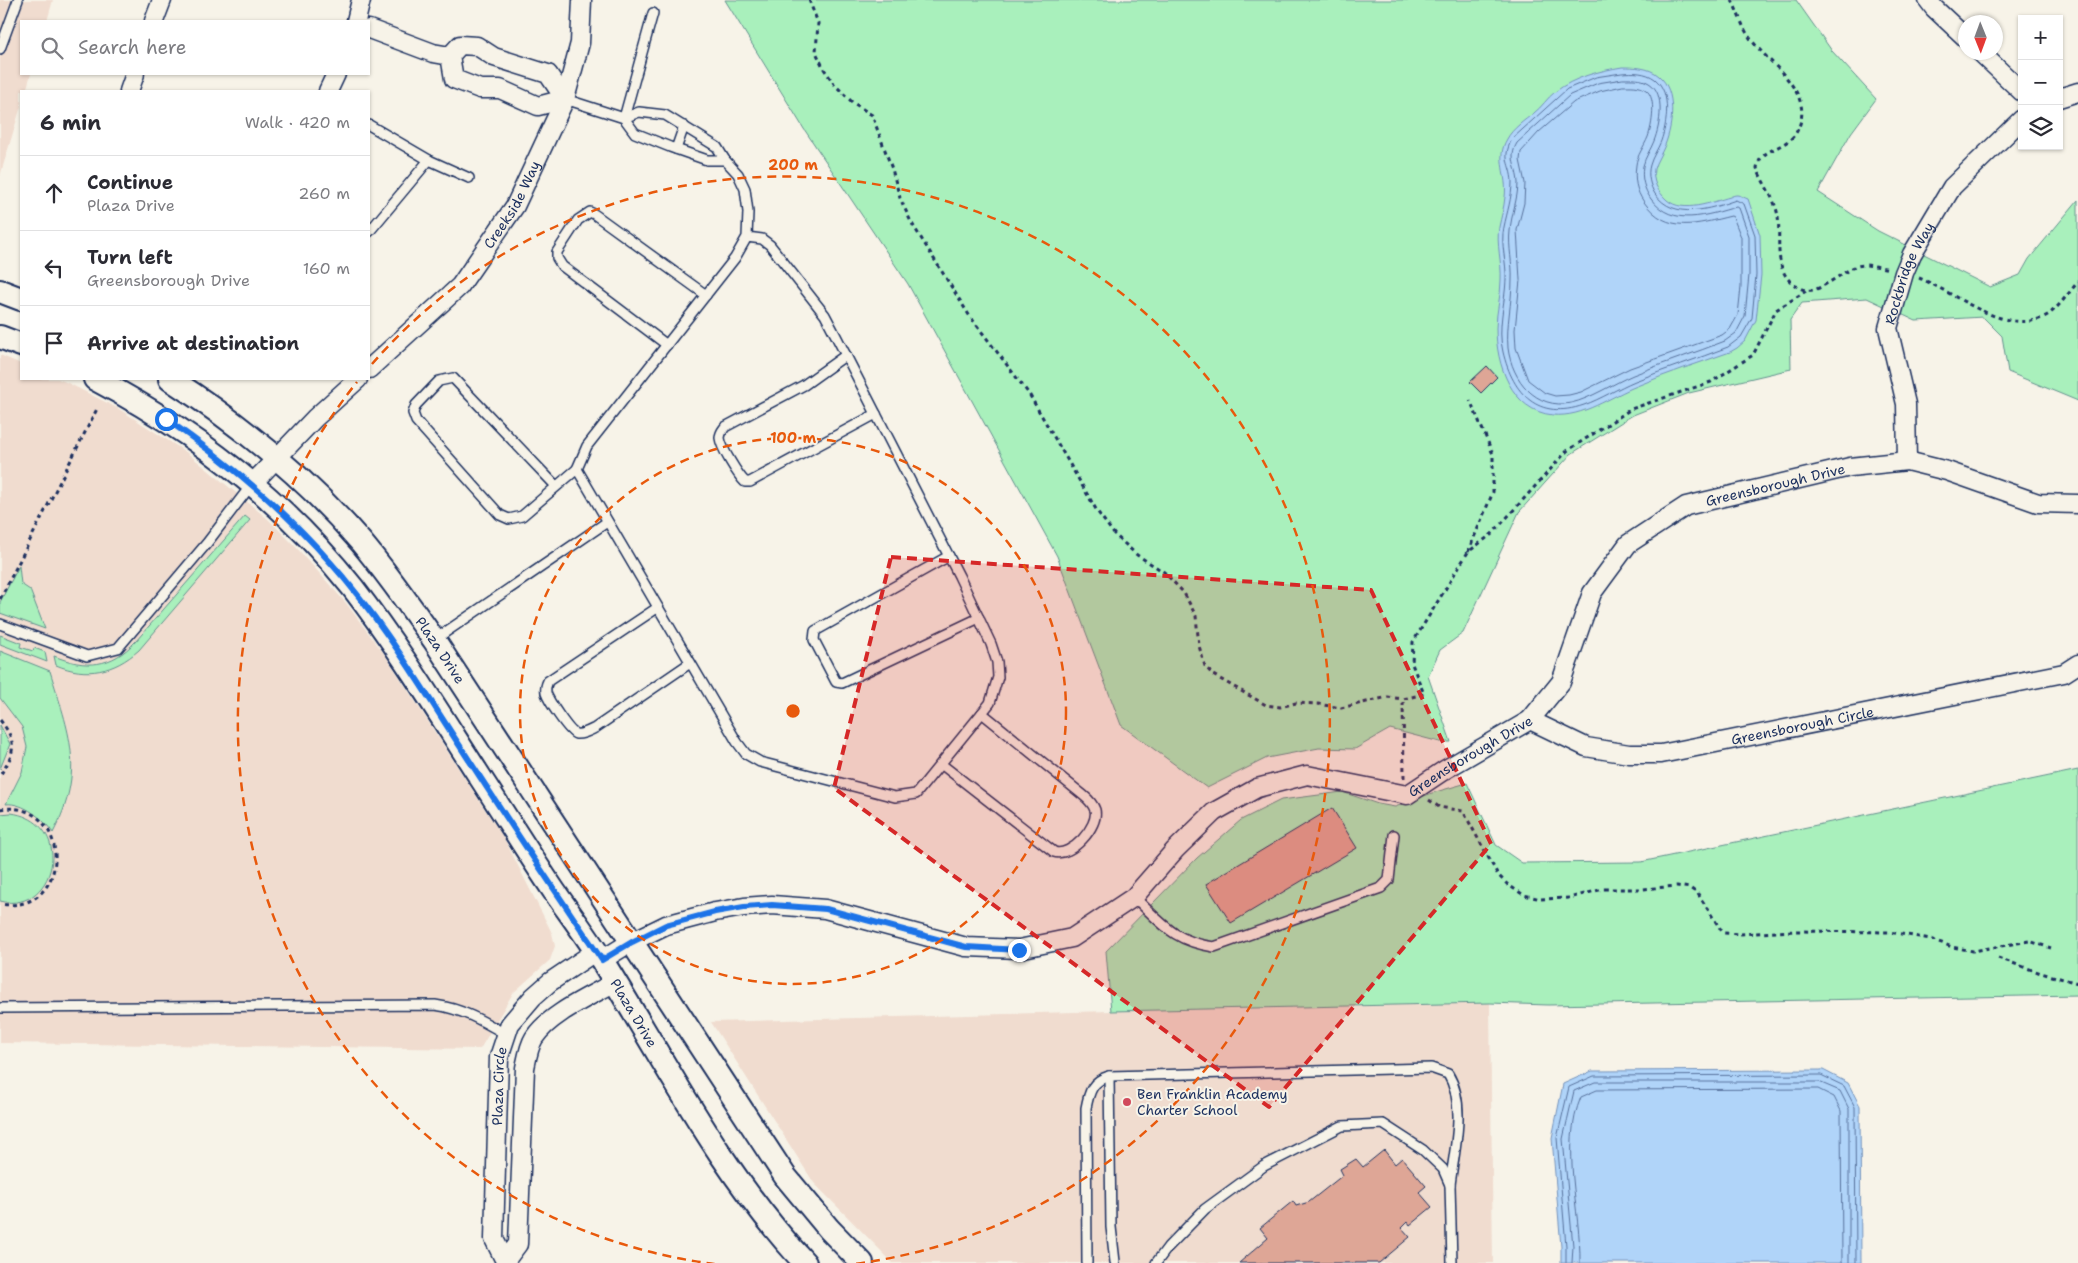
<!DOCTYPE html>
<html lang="en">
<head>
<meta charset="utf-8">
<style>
	body { margin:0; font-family:"Shantell Sans",sans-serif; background:#f7f7f7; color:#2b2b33 }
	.controls { position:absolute; right:15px; top:15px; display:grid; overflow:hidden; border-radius:0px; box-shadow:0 1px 4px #0004 }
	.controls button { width:45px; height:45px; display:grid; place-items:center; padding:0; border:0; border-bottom:1px solid #e1e1e2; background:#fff; color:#2b2b33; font:25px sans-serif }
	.compass { position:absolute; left:1958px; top:15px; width:45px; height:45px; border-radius:50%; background:#fff; box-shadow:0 1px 4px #0004; rotate:179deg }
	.stop { position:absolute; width:15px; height:15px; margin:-11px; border:4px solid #1a73e8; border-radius:50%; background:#fff }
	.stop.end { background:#1a73e8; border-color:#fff; box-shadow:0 1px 5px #0008 }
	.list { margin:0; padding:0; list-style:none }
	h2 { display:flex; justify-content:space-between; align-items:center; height:65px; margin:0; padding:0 20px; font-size:21px }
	h2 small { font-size:16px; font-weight:400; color:#7c7c81 }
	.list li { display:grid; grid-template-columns:32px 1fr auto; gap:15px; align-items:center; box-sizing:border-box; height:75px; padding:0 20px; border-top:1px solid #e1e1e2 }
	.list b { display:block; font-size:19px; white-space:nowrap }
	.list p { margin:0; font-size:16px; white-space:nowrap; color:#7c7c81 }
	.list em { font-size:16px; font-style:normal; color:#7c7c81 }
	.icon { flex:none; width:28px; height:28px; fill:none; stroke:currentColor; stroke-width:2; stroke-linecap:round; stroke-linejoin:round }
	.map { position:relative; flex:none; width:2078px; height:1263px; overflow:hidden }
	.search { position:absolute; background:#fff; box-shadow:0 1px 4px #0004; left:20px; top:20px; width:350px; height:55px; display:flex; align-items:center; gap:12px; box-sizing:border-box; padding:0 18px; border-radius:0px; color:#7c7c81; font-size:19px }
	.panel { position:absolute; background:#fff; box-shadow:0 1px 4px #0004; left:20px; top:90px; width:350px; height:290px; border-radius:0px }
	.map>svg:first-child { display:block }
	.built { fill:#f0dccf }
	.green { fill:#a9f0bc; stroke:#62908d }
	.water { fill:#b0d4f9; stroke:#7492bb }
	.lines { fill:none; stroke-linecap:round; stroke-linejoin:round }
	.shore { stroke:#57719c; stroke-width:1 }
	.building { fill:#dea696; stroke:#1b2f5e }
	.service-casing { stroke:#1b2f5e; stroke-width:12 }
	.minor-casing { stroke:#1b2f5e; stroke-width:21 }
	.tertiary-casing { stroke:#1b2f5e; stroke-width:26 }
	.path { stroke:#1b2f5e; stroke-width:3; stroke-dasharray:4 4; stroke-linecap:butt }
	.service { stroke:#f7f3e8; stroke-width:9 }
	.minor { stroke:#f7f3e8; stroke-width:18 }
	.tertiary { stroke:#f7f3e8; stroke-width:22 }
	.route { stroke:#1a73e8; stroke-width:6 }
	.marked { fill:#d62828; fill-opacity:0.2; stroke:#d62828; stroke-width:4; stroke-dasharray:10 6; stroke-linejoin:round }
	.ring { fill:none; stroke:#e8590c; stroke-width:2.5; stroke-dasharray:9 6 }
	.poi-dot { fill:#d1495b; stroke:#f7f3e8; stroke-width:2 }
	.labels { text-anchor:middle; stroke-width:4; stroke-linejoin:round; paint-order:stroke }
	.street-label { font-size:14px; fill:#1b2f5e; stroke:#f7f3e8 }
	.poi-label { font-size:14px; fill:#1b2f5e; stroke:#f7f3e8; text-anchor:start }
	.centre { fill:#e8590c; stroke:#f7f3e8; stroke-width:2.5 }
	.ring-label { font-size:15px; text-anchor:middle; font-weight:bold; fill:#e8590c; stroke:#f7f3e8; stroke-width:4; stroke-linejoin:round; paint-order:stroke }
</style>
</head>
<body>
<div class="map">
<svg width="2078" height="1263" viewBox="0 0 2078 1263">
	<rect width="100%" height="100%" fill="#f7f3e8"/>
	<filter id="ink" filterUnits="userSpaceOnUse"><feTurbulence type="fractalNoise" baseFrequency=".02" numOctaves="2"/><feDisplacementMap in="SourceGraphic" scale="10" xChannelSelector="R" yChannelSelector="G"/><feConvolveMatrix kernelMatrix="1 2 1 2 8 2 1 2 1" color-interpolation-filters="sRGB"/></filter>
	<g filter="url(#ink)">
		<!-- built -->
		<g class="built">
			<polygon points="0,0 53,0 47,21 21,21 21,74 31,74 26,91 21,91 21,106 0,176"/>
			<polygon points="0,355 21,364 21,379 58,379 68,383 119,409 186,452 268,519 295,546 346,603 387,658 506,842 552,933 555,946 550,960 513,993 480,1049 0,1043"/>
			<polygon points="1490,1003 1493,1263 893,1263 814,1183 711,1022 1111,1011"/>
		</g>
		<!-- green -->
		<g class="green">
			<polygon points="725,0 1796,0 1832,51 1876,99 1851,133 1818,192 1878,231 1990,287 2020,275 2029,259 2078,200 2078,401 2008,372 2002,336 1983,317 1916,321 1867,298 1802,303 1790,320 1791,369 1689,393 1633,415 1571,454 1519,512 1463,633 1440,650 1428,676 1451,742 1440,742 1390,729 1355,749 1319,748 1267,758 1207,788 1121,725 1057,556 908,284 804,129"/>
			<path d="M245 516 250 520 139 650C114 672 87 678 56 665L54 656C86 669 111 668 136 641Z"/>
			<polygon points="19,566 21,584 30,590 45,629 0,613 0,602"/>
			<polygon points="0,635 21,643 20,647 33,651 34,648 45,652 47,662 0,644"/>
			<path d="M0 651 50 671C69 733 86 770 53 833 44 819 23 802 6 804L22 772 27 747 22 727 0 698Z"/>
			<polygon points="0,725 10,744 0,769"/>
			<polygon points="2078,770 2078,995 1548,1005 1490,1003 1111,1011 1106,951 1197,858 1241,820 1281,800 1342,792 1378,804 1395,807 1432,793 1467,783 1496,845 1522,863 1641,862"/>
			<path d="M11 813C77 822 56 915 0 901V814Z"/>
		</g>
		<!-- water -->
		<g class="water">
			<path d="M1622 67C1634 67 1649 67 1659 76 1677 91 1673 125 1665 145 1662 153 1656 161 1654 169 1652 181 1658 192 1667 200 1683 214 1712 202 1730 197 1732 196 1734 195 1737 195 1740 195 1745 198 1748 199L1760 235 1761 275 1756 320 1745 341 1737 348 1730 352C1699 363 1668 373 1637 386 1611 396 1583 418 1553 415 1511 411 1496 364 1496 328 1496 312 1501 296 1501 280 1502 262 1496 244 1499 227 1501 217 1504 208 1505 197 1508 175 1495 159 1507 139 1512 129 1525 120 1534 113 1542 107 1547 98 1555 92 1574 77 1599 71 1622 67Z"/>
			<polygon points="1823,1070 1848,1083 1860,1106 1861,1263 1561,1263 1561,1247 1552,1138 1563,1084 1592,1071"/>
		</g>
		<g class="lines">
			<!-- shore -->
			<g class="shore">
				<path d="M1622 73C1633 72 1646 72 1655 79 1672 93 1667 124 1661 141 1658 149 1652 157 1650 165 1647 175 1650 186 1655 194 1674 221 1710 209 1736 200L1744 204 1755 235 1756 275 1752 318 1741 337 1728 347C1697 359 1666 369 1635 381 1618 388 1601 399 1584 405 1538 421 1513 394 1503 352 1497 328 1505 304 1506 280 1507 263 1500 244 1504 227 1507 212 1512 198 1512 182 1511 163 1501 160 1512 139L1567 89 1596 77Z"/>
				<path d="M1623 79C1632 79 1641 78 1649 83 1666 93 1660 126 1654 141 1651 149 1645 157 1643 166 1641 178 1644 189 1651 199 1672 228 1708 215 1736 207L1739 208 1749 236V275L1745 316 1736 333 1725 341C1695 353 1663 363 1633 375 1614 383 1590 399 1571 403 1536 410 1512 380 1508 348 1506 325 1512 303 1512 280 1513 264 1508 247 1510 231 1511 215 1518 199 1518 183 1517 166 1508 159 1517 143L1570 95 1598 83Z"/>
				<path d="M1623 86C1631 86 1639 85 1646 90 1657 98 1652 126 1648 137 1644 147 1637 155 1636 165 1634 179 1636 191 1644 202 1667 235 1698 224 1731 216L1733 217 1741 237V287L1738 315 1730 329 1722 335 1630 368 1581 392 1569 395 1555 396 1545 393 1528 380 1516 348 1515 330 1520 280 1517 230 1524 203 1525 183 1520 160 1521 152 1539 132 1574 102 1600 91Z"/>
				<polyline points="1566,1263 1566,1246 1557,1138 1569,1087 1594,1076 1821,1075 1844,1086 1855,1107 1856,1263"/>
				<polyline points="1572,1263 1573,1246 1563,1139 1574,1091 1595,1082 1819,1082 1840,1091 1849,1109 1849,1263"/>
				<path d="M1580 1263C1581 1210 1560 1147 1581 1097L1597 1090 1818 1089 1834 1097 1841 1111 1842 1263"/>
			</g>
		</g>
		<!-- building -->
		<g class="building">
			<polygon points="1487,366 1497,377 1481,393 1470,382"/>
			<polygon points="1332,808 1357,848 1231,923 1206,884"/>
			<polygon points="1384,1150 1395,1164 1402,1158 1426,1186 1419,1192 1432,1207 1410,1225 1408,1222 1402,1228 1410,1237 1379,1263 1239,1263 1268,1238 1260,1228 1293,1201 1296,1206 1309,1202 1343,1175 1340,1169 1356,1159 1363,1167"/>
		</g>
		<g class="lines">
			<!-- service casing -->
			<g class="service-casing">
				<g id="service">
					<polyline points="0,49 18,0"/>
					<polyline points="565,99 624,118 635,133 670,147 707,160 725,160"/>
					<polyline points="624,118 639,112 665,115 717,147 725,160 738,174 745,189 748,212 747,237 735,258 587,446 577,469 737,742 746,754 760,762 895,797 916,794 990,703 998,677 997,662 991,644 959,576 835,334 825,315 770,245 762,239 747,237"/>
					<polyline points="624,118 653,13"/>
					<polyline points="369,125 429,160 469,178"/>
					<polyline points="676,149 684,126"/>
					<polyline points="369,232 429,160"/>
					<polyline points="667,345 562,266 557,258 557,252 578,220 590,212 594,214 706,295"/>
					<path d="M846 355 804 385 725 427C722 431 720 433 720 438 721 448 738 475 745 482H750L876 414"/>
					<polyline points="556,486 453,378 439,381 416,405 413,413 416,421 500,515 509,519 522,516 577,469"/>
					<polyline points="949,556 815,631 814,640 836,682 842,683 979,618"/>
					<path d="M657 608 548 681C546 685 545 688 546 693 548 700 569 732 576 734 582 735 589 731 595 728L690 663"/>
					<polyline points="0,624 87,656 118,648 207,543 252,484"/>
					<polyline points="434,640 607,522"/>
					<path d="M941 764 1054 852C1071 858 1099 826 1095 810 1093 804 1088 799 1083 795L982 713"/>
					<path d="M1134 897C1163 924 1173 941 1214 947L1381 888 1389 880 1394 835"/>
					<path d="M0 1008 435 1005C463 1009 483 1021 507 1035"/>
					<polyline points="1109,1076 1111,1227 1115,1262"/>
					<path d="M1087 1263 1086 1108C1089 1092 1092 1081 1109 1076L1431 1068 1448 1074C1467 1105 1454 1150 1450 1185"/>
					<polyline points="1156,1263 1168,1247 1205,1209 1264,1166 1342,1126 1383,1124 1423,1150 1443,1169 1450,1185 1452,1263"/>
				</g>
			</g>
			<!-- minor casing -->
			<g class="minor-casing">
				<g id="minor">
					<polyline points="1928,0 1934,8 1966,38"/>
					<polyline points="154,21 162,0"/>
					<polyline points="356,21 361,0"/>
					<polyline points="369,29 433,53 450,56"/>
					<polygon points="460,45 477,46 494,57 548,74 565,99 538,106 500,89 480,89 454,79 450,56"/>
					<polyline points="1980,52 2022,92"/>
					<polyline points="129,91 135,74"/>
					<polyline points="328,91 336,74"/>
					<polyline points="2059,98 2078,92"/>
					<path id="s1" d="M369 369 460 286 515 206 565 99 580 43 582 0"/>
					<path id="s2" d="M1907 461 1906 404 1888 328 1904 273 1912 254 1952 187 2022 119"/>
					<polyline points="252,484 315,418 358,379"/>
					<path id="s3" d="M1530 720 1586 747 1629 754H1661L2064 673 2078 664"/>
					<path id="s4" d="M602 960 631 942 666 925 715 912 744 907 772 905 825 909 966 947 1019 949 1072 938 1134 897 1175 850 1214 812 1257 788 1307 775 1407 795 1446 769 1530 720 1561 682 1592 593 1628 544 1686 506 1850 467 1907 461 1947 471 2038 503 2078 504"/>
					<path d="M506 1260 518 1244 525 1068C527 1058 529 1046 534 1038 549 1014 591 996 615 982"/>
					<path id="s5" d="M506 1263 494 1239 499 1057 510 1024 533 997 550 982 596 951"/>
				</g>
			</g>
			<!-- tertiary casing -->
			<g class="tertiary-casing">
				<g id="tertiary">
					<polyline points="0,291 21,299"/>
					<polyline points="0,337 21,345"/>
					<path id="s6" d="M95 379C194 431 283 500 353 588 400 649 440 715 482 780 506 817 529 854 554 891 570 914 588 938 603 962 667 1065 722 1174 805 1263"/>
					<path id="s7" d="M170 379C240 424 307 479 361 542 387 573 411 607 434 640L785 1176 829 1229 862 1263"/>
				</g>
			</g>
			<!-- path -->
			<g class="path">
				<polyline points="809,0 818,23 816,52 824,69 835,85 852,102 872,115 892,169 900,198 911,222 969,315 1029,394 1097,511 1114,534 1137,555 1164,572 1184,593 1196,616 1199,646 1205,666 1213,675 1266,705 1280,707 1296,703 1318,704 1341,708 1388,697 1403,699"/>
				<path d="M1732 0C1738 12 1742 27 1750 38 1769 65 1817 92 1797 131 1787 150 1760 147 1757 168 1763 184 1776 200 1778 217 1781 241 1772 273 1798 287 1808 293 1817 290 1826 284 1857 267 1851 260 1889 269"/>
				<path d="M1919 278C1955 292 2009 340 2049 314 2060 306 2069 292 2078 282"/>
				<polyline points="1468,552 1493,492 1493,454 1470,400"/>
				<polyline points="0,599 98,407"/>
				<path d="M0 720C17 741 16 753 0 775"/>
				<polyline points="1404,778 1403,699 1424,694 1412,664 1413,642 1468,552 1492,534 1567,451 1631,409 1711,382 1753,355 1776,310 1806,291"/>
				<polyline points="1429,800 1439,807 1463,811 1498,875 1508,885 1524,895 1541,899 1569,898 1603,889 1643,889 1677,886 1690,888 1698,894 1723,933 1739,934 1795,931 1889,932 1931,939 1952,947 1973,951 2029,941 2051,948"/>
				<path d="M0 809C73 798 74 916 0 904"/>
				<polyline points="1998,958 2041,973 2078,983"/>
			</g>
			<!-- service -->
			<use href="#service" class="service"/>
			<!-- minor -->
			<use href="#minor" class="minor"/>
			<!-- tertiary -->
			<use href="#tertiary" class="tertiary"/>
		</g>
	</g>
	<g class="lines" filter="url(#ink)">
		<!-- route -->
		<path class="route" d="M166 419C227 461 283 508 331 563 380 618 418 681 458 743 505 816 553 888 602 960L632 942 666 925 715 912 744 907 772 905 826 909 966 947 1019 950"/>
	</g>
	<!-- marked area -->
	<path class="marked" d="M891 557 1371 590 1491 844 1269 1107 834 788Z"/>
	<!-- distance rings -->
	<g class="ring">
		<circle cx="793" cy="711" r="273"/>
		<path d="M372 364A546 546 0 1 1 357 382"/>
	</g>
	<!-- markers -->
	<circle class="poi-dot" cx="1127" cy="1102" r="5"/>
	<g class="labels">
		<!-- street labels -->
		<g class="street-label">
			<text dy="5" stroke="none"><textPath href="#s1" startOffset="220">Creekside Way</textPath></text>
			<text dy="5" stroke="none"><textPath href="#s2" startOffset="194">Rockbridge Way</textPath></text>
			<text dy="5" stroke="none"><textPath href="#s4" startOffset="1391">Greensborough Drive</textPath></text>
			<text dy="5" stroke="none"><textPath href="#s7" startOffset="386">Plaza Drive</textPath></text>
			<text dy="5" stroke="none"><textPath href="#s3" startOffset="282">Greensborough Circle</textPath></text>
			<text dy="5" stroke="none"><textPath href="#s4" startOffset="956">Greensborough Drive</textPath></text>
			<text dy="5" stroke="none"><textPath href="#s6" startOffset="844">Plaza Drive</textPath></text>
			<text dy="5" stroke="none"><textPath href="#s5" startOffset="180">Plaza Circle</textPath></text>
		</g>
		<!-- poi labels -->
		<g class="poi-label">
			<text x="1137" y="1099">Ben Franklin Academy<tspan x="1137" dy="16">Charter School</tspan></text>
		</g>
	</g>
	<circle cx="793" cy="711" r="8" class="centre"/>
	<g class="ring-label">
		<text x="793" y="170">200 m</text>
		<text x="793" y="443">100 m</text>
	</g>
</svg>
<div class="controls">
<button>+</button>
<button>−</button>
<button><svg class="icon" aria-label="layers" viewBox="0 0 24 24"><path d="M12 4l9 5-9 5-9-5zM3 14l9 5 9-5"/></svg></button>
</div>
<svg class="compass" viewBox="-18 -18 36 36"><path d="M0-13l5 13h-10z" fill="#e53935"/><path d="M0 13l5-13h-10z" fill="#7c7c81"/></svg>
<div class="stop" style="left:166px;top:419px"></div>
<div class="stop end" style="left:1019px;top:950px"></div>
<div class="search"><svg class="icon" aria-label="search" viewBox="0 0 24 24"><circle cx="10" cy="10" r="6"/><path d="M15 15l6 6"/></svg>Search here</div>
<section class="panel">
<h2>6 min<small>Walk · 420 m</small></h2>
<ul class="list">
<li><svg class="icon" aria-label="ahead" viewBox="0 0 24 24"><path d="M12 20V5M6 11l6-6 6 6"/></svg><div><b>Continue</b><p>Plaza Drive</p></div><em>260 m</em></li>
<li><svg class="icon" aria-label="left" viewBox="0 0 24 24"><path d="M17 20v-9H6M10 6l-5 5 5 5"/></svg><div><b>Turn left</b><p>Greensborough Drive</p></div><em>160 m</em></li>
<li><svg class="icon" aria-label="arrive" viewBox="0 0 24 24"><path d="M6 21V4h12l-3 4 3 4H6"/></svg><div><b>Arrive at destination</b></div></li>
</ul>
</section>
</div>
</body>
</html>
